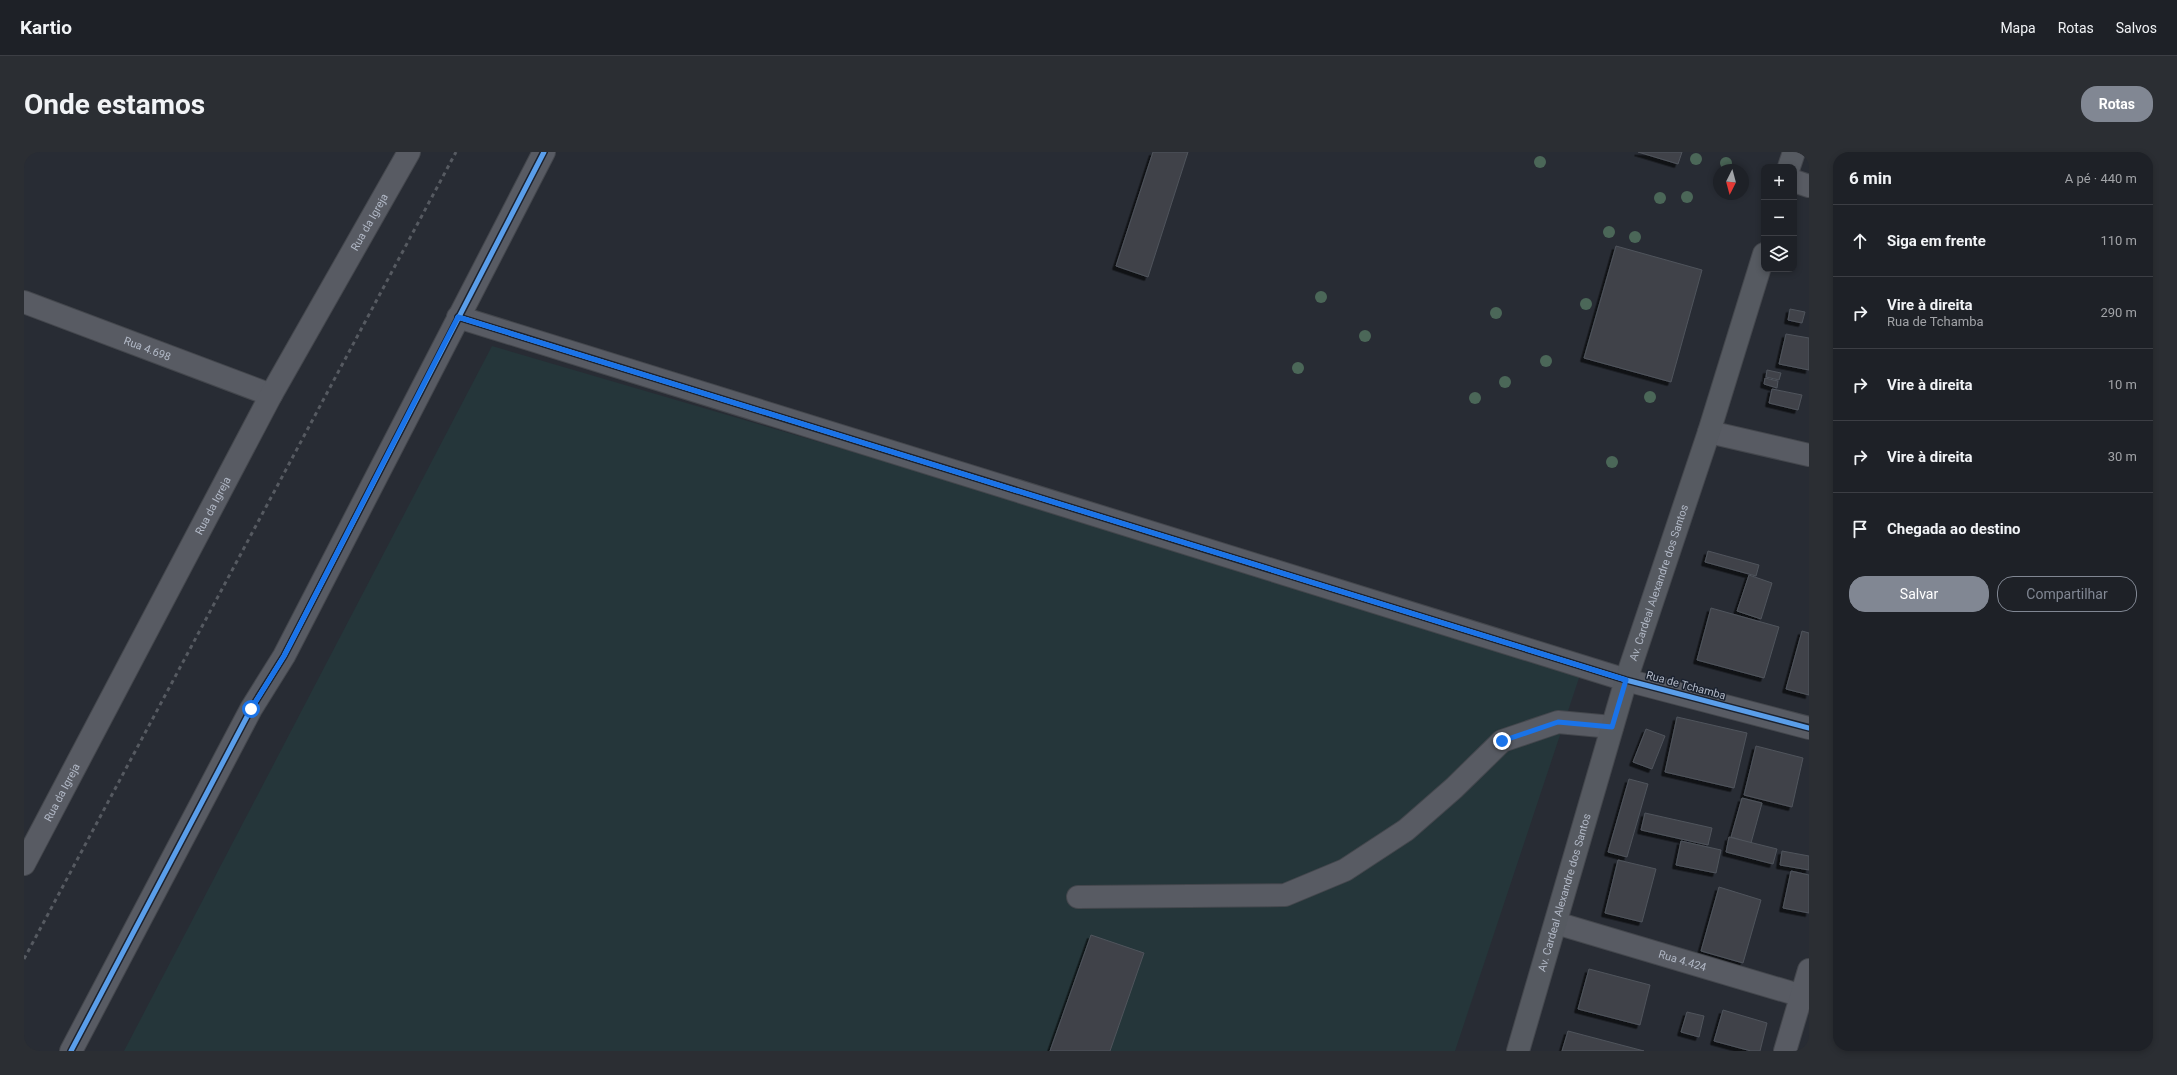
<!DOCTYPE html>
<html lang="pt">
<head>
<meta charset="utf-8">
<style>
	body { margin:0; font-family:Roboto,sans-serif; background:#2b2e33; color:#f1f3f6 }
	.controls { position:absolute; right:12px; top:12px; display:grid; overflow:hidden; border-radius:8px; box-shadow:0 2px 6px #0003 }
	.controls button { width:36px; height:36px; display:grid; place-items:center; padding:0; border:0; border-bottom:1px solid #3c3e44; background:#1e2127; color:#f1f3f6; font:20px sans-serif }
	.compass { position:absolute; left:1689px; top:12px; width:36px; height:36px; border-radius:50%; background:#1e2127; box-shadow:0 2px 6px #0003; rotate:186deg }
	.stop { position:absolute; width:12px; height:12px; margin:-9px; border:3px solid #1a73e8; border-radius:50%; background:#fff }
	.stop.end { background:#1a73e8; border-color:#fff; box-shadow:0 1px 4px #0008 }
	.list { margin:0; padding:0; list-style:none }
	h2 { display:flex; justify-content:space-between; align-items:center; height:52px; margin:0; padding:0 16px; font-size:17px }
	h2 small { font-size:13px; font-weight:400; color:#a1a3a7 }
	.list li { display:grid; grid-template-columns:26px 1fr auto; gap:12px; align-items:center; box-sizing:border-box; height:72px; padding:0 16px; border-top:1px solid #3c3e44 }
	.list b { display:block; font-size:15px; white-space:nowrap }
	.list p { margin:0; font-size:13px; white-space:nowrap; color:#a1a3a7 }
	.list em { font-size:13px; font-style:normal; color:#a1a3a7 }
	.actions { display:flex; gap:8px; padding:12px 16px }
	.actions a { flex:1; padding:9px 0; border:1px solid #818793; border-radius:16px; text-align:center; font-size:14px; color:#818793 }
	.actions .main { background:#818793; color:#fff }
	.icon { flex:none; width:22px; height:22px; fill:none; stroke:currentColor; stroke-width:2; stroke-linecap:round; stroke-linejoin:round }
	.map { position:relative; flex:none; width:1785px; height:899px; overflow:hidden; border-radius:16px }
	header { display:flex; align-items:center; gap:24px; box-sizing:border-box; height:56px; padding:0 20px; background:#1e2127; border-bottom:1px solid #3c3e44 }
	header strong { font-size:19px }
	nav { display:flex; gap:22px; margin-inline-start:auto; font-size:14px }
	.intro { display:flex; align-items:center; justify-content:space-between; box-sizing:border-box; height:96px; padding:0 24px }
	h1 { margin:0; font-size:28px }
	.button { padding:10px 18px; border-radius:16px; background:#818793; color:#fff; font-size:14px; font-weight:700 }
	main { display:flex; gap:24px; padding:0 24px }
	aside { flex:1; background:#1e2127; border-radius:16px; box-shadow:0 2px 6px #0003 }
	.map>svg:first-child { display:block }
	.green { fill:#25363a }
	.building { fill:#3f434a; stroke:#50545c; filter:url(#shadow) }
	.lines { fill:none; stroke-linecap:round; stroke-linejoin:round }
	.street-casing { stroke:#44474d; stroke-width:24 }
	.secondary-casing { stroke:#44474d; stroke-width:24 }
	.street { stroke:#585b63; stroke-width:22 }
	.secondary { stroke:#565a61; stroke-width:22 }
	.rail { stroke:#565a61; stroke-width:3; stroke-dasharray:4 4; stroke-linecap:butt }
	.cycleway-casing { stroke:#1b222f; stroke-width:8 }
	.cycleway { stroke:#5a9eea; stroke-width:5 }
	.tree { fill:#4b6758 }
	.route { stroke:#1a73e8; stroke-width:5 }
	.labels { text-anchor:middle; stroke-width:3; stroke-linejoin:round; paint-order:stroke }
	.street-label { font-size:11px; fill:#b1b8c6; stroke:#1b222f }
</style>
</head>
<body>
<header>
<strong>Kartio</strong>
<nav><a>Mapa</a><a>Rotas</a><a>Salvos</a></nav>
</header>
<div class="intro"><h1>Onde estamos</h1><a class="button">Rotas</a></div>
<main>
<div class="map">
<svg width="1785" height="899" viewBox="0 0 1785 899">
	<defs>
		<filter id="shadow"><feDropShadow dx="-3.5" dy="3.5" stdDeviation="0" flood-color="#0009"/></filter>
	</defs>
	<rect width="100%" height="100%" fill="#282c34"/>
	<!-- green -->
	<polygon class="green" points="468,194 1559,514 1431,899 100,899"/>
	<!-- building -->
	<g class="building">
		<polygon points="1129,0 1164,0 1124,125 1092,114"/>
		<polygon points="1614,0 1658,0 1654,12"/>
		<polygon points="1592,94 1678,118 1647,230 1560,206"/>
		<polygon points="1766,157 1781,160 1778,171 1764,168"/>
		<polygon points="1762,182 1785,186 1785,218 1755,212"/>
		<polygon points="1743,218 1757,221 1755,228 1742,225"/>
		<polygon points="1741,226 1754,229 1753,236 1740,232"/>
		<polygon points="1748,237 1778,243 1774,258 1745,251"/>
		<polygon points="1684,399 1735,413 1732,424 1681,410"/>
		<polygon points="1725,423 1748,431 1737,467 1713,459"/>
		<polygon points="1687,456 1755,475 1740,526 1673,508"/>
		<polygon points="1778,479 1785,481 1785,543 1762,537"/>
		<polygon points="1653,565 1723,581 1710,636 1641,620"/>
		<polygon points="1622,577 1641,584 1628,617 1609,610"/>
		<polygon points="1732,594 1779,606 1768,655 1720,643"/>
		<polygon points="1605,627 1624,632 1603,705 1584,700"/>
		<polygon points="1718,646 1738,651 1727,691 1707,685"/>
		<polygon points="1621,661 1688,676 1684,693 1617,678"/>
		<polygon points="1705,685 1753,697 1749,712 1702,700"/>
		<polygon points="1657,689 1697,698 1692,721 1652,713"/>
		<polygon points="1758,699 1785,704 1785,718 1756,713"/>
		<polygon points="1594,708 1632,717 1618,770 1581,761"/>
		<polygon points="1767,719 1785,723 1785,761 1759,756"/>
		<polygon points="1695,735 1737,748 1719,811 1677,799"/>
		<polygon points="1067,783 1120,801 1086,899 1026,899"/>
		<polygon points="1565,817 1626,833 1616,873 1554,857"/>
		<polygon points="1699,858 1743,871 1736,899 1727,899 1690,889"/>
		<polygon points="1663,860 1680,864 1675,885 1657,880"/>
		<polygon points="1544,879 1620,899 1538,899"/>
	</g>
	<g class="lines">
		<!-- street casing -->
		<g class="street-casing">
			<g id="street">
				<polyline points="1770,29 1785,34"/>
				<path id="s1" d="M0 150 247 243"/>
				<polyline points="434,165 1602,528 1785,576"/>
				<polyline points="1685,280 1785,303"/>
				<path id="s2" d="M0 712 247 243 385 0"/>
				<polyline points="1054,745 1261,743 1321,718 1382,678 1430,636 1478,589 1534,570 1588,575"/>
				<path id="s3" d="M1532 771 1785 846"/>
				<polyline points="47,899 227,557 260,504 520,0"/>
				<polyline points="1761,899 1785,818"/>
			</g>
		</g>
		<!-- secondary casing -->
		<g class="secondary-casing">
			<g id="secondary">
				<polyline points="1765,15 1770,0"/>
				<path id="s4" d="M1494 899 1602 528 1685 280 1740 102"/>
			</g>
		</g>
		<!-- street -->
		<use href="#street" class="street"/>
		<!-- secondary -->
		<use href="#secondary" class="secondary"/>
		<!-- rail -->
		<polyline class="rail" points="0,807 432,0"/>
		<!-- cycleway casing -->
		<g class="cycleway-casing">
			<g id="cycleway">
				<polyline points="434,165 1602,528 1785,576"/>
				<polyline points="47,899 227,557 260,504 520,0"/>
			</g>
		</g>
		<!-- cycleway -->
		<use href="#cycleway" class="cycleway"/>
	</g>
	<!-- trees -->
	<g class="tree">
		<circle cx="1672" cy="7" r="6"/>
		<circle cx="1516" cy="10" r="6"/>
		<circle cx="1702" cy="11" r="6"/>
		<circle cx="1663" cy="45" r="6"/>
		<circle cx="1636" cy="46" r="6"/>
		<circle cx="1585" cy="80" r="6"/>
		<circle cx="1611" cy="85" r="6"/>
		<circle cx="1297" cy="145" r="6"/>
		<circle cx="1562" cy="152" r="6"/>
		<circle cx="1472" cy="161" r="6"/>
		<circle cx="1341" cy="184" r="6"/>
		<circle cx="1522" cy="209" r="6"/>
		<circle cx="1274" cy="216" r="6"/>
		<circle cx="1481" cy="230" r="6"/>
		<circle cx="1626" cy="245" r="6"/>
		<circle cx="1451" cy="246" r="6"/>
		<circle cx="1588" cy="310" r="6"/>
	</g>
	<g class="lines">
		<!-- route -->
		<polyline class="route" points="227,557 260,504 434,165 1602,528 1588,575 1534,570 1478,589"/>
	</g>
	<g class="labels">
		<!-- street labels -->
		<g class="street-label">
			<text dy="4" stroke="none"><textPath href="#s2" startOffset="729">Rua da Igreja</textPath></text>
			<text dy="4" stroke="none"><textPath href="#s1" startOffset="132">Rua 4.698</textPath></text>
			<text dy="4" stroke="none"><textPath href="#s2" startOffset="405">Rua da Igreja</textPath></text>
			<text dy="4" stroke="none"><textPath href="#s4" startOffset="489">Av. Cardeal Alexandre dos Santos</textPath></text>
			<text transform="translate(1662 533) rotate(15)" y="4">Rua de Tchamba</text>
			<text dy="4" stroke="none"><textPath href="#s2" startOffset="81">Rua da Igreja</textPath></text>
			<text dy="4" stroke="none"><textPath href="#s4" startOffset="165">Av. Cardeal Alexandre dos Santos</textPath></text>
			<text dy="4" stroke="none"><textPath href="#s3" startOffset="132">Rua 4.424</textPath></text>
		</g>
	</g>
</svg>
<div class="controls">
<button>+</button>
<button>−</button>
<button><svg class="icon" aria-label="layers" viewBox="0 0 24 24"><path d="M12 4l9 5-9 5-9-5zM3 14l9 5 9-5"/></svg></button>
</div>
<svg class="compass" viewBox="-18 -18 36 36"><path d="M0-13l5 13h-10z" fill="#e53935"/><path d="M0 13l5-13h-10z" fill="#a1a3a7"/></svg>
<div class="stop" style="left:227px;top:557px"></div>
<div class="stop end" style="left:1478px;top:589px"></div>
</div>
<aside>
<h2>6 min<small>A pé · 440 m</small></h2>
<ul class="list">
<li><svg class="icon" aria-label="ahead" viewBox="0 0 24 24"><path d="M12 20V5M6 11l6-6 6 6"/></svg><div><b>Siga em frente</b></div><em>110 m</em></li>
<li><svg class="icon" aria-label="right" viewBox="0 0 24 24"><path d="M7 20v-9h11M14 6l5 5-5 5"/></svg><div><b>Vire à direita</b><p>Rua de Tchamba</p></div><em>290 m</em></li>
<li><svg class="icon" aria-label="right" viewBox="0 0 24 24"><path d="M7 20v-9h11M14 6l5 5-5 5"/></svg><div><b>Vire à direita</b></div><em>10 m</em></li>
<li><svg class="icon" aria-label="right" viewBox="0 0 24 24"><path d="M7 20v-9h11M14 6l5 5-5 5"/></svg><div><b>Vire à direita</b></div><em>30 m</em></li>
<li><svg class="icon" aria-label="arrive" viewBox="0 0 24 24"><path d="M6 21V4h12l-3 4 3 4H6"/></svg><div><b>Chegada ao destino</b></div></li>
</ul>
<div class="actions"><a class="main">Salvar</a><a>Compartilhar</a></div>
</aside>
</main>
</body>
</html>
